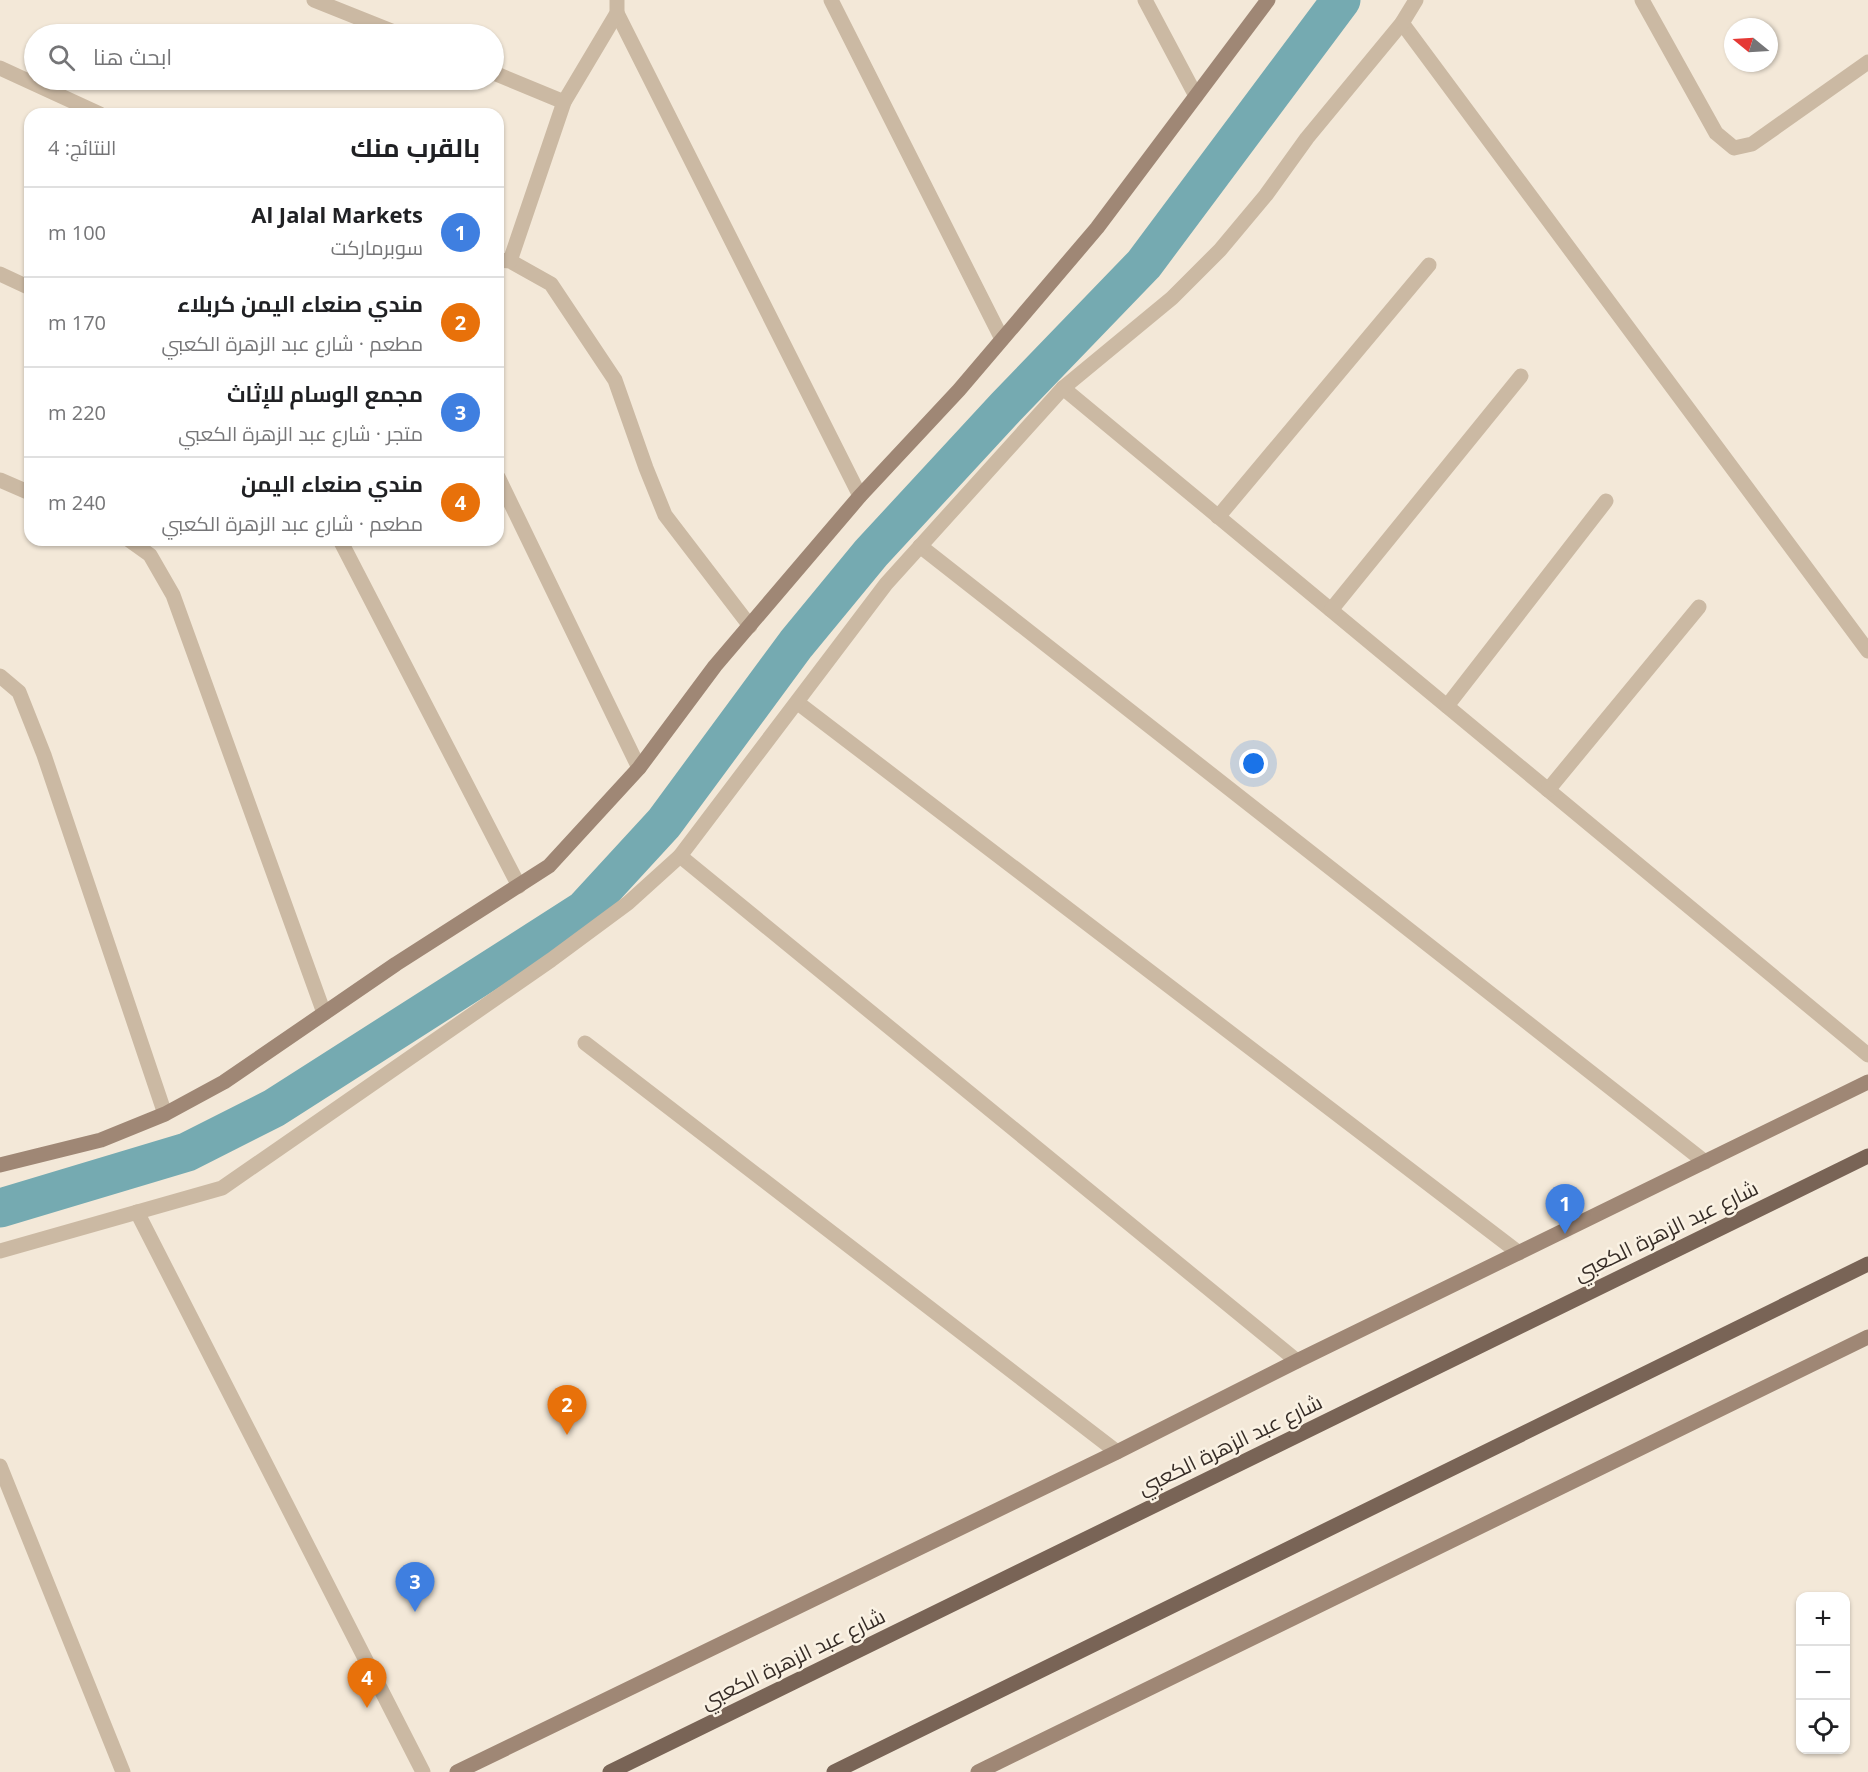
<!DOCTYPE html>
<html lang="ar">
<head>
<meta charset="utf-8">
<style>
	body { margin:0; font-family:"Open Sans",Cairo,sans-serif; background:#f2f2f2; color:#202124; direction:rtl }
	.controls { position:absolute; right:18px; bottom:18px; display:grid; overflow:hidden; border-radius:12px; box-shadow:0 2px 4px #0004 }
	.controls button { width:54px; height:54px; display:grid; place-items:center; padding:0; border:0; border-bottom:2px solid #e0e0e0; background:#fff; color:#202124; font:30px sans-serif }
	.compass { position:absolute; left:1724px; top:18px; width:54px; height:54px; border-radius:50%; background:#fff; box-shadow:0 2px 4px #0004; rotate:288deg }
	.you { position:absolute; left:1254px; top:764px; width:21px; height:21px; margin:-15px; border:4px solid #fff; border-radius:50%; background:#1a73e8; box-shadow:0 0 0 9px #1a73e833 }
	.badge { display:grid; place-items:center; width:39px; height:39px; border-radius:50%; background:#d93025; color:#fff; font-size:20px; font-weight:700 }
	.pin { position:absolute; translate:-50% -50px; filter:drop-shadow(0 2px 3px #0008) }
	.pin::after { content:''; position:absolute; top:32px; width:21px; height:18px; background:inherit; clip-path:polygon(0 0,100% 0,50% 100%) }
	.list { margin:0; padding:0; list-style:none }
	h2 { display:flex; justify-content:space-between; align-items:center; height:78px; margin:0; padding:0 24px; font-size:26px }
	h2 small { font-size:20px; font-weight:400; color:#757577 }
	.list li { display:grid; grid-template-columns:39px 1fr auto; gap:18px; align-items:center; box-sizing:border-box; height:90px; padding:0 24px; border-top:2px solid #e0e0e0 }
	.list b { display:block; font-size:22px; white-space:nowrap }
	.list p { margin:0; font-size:20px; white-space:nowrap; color:#757577 }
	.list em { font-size:20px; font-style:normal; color:#757577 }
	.icon { flex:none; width:33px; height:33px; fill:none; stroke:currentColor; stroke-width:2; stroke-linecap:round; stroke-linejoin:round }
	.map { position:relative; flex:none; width:1868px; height:1772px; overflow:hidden; direction:ltr }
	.search { position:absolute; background:#fff; box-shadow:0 2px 4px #0004; left:24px; top:24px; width:480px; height:66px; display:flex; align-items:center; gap:15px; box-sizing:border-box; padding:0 21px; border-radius:33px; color:#757577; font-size:22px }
	.panel { position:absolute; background:#fff; box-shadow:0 2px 4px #0004; left:24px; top:108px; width:480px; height:438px; border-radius:18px; direction:rtl }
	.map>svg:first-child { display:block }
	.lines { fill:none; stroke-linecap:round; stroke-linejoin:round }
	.canal { stroke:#75aab1; stroke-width:39 }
	.street { stroke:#cbb9a3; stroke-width:15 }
	.secondary { stroke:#9f8775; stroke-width:15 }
	.primary { stroke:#796456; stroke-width:15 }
	.labels { text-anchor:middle; stroke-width:5; stroke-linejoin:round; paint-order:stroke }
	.street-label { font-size:21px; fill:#362c26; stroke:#faf2e4 }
</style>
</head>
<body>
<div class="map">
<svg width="1868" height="1772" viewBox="0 0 1868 1772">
	<rect width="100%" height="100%" fill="#f3e8d8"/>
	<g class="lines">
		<!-- canal -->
		<polyline class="canal" points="0,1208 187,1152 274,1108 584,910 664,823 796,644 871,553 1006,407 1144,264 1341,0"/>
		<!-- street -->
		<g class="street">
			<polyline points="314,0 399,34"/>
			<polyline points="831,0 1002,339"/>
			<polyline points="1145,0 1196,96"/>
			<polyline points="1642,0 1716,133 1734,148 1752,144 1868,62"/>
			<polyline points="617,13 860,496"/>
			<polyline points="1402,23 1868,651"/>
			<polyline points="0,68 100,114"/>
			<polyline points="494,73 564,102"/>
			<polyline points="498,260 510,261 551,284 615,380 646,468 665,515 750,626"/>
			<polyline points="510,261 564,102 617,13 617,0"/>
			<polyline points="0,274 30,288"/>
			<polyline points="1063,388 1868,1055"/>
			<polyline points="498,477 639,768"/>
			<polyline points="0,480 30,493"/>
			<polyline points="1218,517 1429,265"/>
			<polyline points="129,540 150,555 173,595 324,1013"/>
			<polyline points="340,540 519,886"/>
			<polyline points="920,546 1705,1162"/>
			<polyline points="1331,610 1521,376"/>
			<polyline points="0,676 19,692 44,755 165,1114"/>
			<polyline points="798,703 1519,1253"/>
			<polyline points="1447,706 1606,501"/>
			<polyline points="1548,790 1699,607"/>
			<polyline points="680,856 1297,1361"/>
			<polyline points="585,1043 1117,1452"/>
			<polyline points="137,1212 423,1772"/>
			<polyline points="0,1251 222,1188 551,960 628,903 680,856 886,584 1063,388 1172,298 1220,250 1266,195 1307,138 1402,23 1416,0"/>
			<polyline points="0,1466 123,1772"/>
		</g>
		<!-- secondary -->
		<g class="secondary">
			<polyline points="0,1165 101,1140 165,1114 224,1082 396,964 549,866 639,768 715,666 860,496 959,390 1097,228 1268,0"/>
			<polyline points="457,1772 1117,1452 1297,1361 1868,1082"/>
			<polyline points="978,1772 1868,1337"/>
		</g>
		<!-- primary -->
		<g class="primary">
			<polyline points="610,1772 1868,1156"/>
			<polyline points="834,1772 1868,1264"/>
		</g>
	</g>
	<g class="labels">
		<!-- street labels -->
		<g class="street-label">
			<text transform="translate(1666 1231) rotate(-26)" y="7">شارع عبد الزهرة الكعبي</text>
			<text transform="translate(1230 1445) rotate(-26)" y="7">شارع عبد الزهرة الكعبي</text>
			<text transform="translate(793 1659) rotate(-26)" y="7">شارع عبد الزهرة الكعبي</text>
		</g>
	</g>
</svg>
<div class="controls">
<button>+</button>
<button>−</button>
<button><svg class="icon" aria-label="locate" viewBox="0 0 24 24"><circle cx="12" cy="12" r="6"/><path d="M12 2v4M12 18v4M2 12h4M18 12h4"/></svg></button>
</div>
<svg class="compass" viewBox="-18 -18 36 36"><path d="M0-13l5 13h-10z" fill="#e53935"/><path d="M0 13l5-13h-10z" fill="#757577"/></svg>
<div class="you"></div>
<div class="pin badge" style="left:1565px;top:1234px;background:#3f7fe0">1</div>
<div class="pin badge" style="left:567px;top:1435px;background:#e8710a">2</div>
<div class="pin badge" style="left:415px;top:1612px;background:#3f7fe0">3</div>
<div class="pin badge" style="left:367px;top:1708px;background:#e8710a">4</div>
<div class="search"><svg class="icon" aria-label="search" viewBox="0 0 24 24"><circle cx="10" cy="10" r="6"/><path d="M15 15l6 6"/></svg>ابحث هنا</div>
<section class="panel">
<h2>بالقرب منك<small>النتائج: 4</small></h2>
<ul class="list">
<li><span class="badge" style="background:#3f7fe0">1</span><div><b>Al Jalal Markets</b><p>سوبرماركت</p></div><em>100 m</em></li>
<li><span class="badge" style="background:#e8710a">2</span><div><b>مندي صنعاء اليمن كربلاء</b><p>مطعم · شارع عبد الزهرة الكعبي</p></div><em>170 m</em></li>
<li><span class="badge" style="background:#3f7fe0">3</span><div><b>مجمع الوسام للإثاث</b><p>متجر · شارع عبد الزهرة الكعبي</p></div><em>220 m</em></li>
<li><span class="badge" style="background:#e8710a">4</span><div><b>مندي صنعاء اليمن</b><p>مطعم · شارع عبد الزهرة الكعبي</p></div><em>240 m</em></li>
</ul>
</section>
</div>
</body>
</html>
